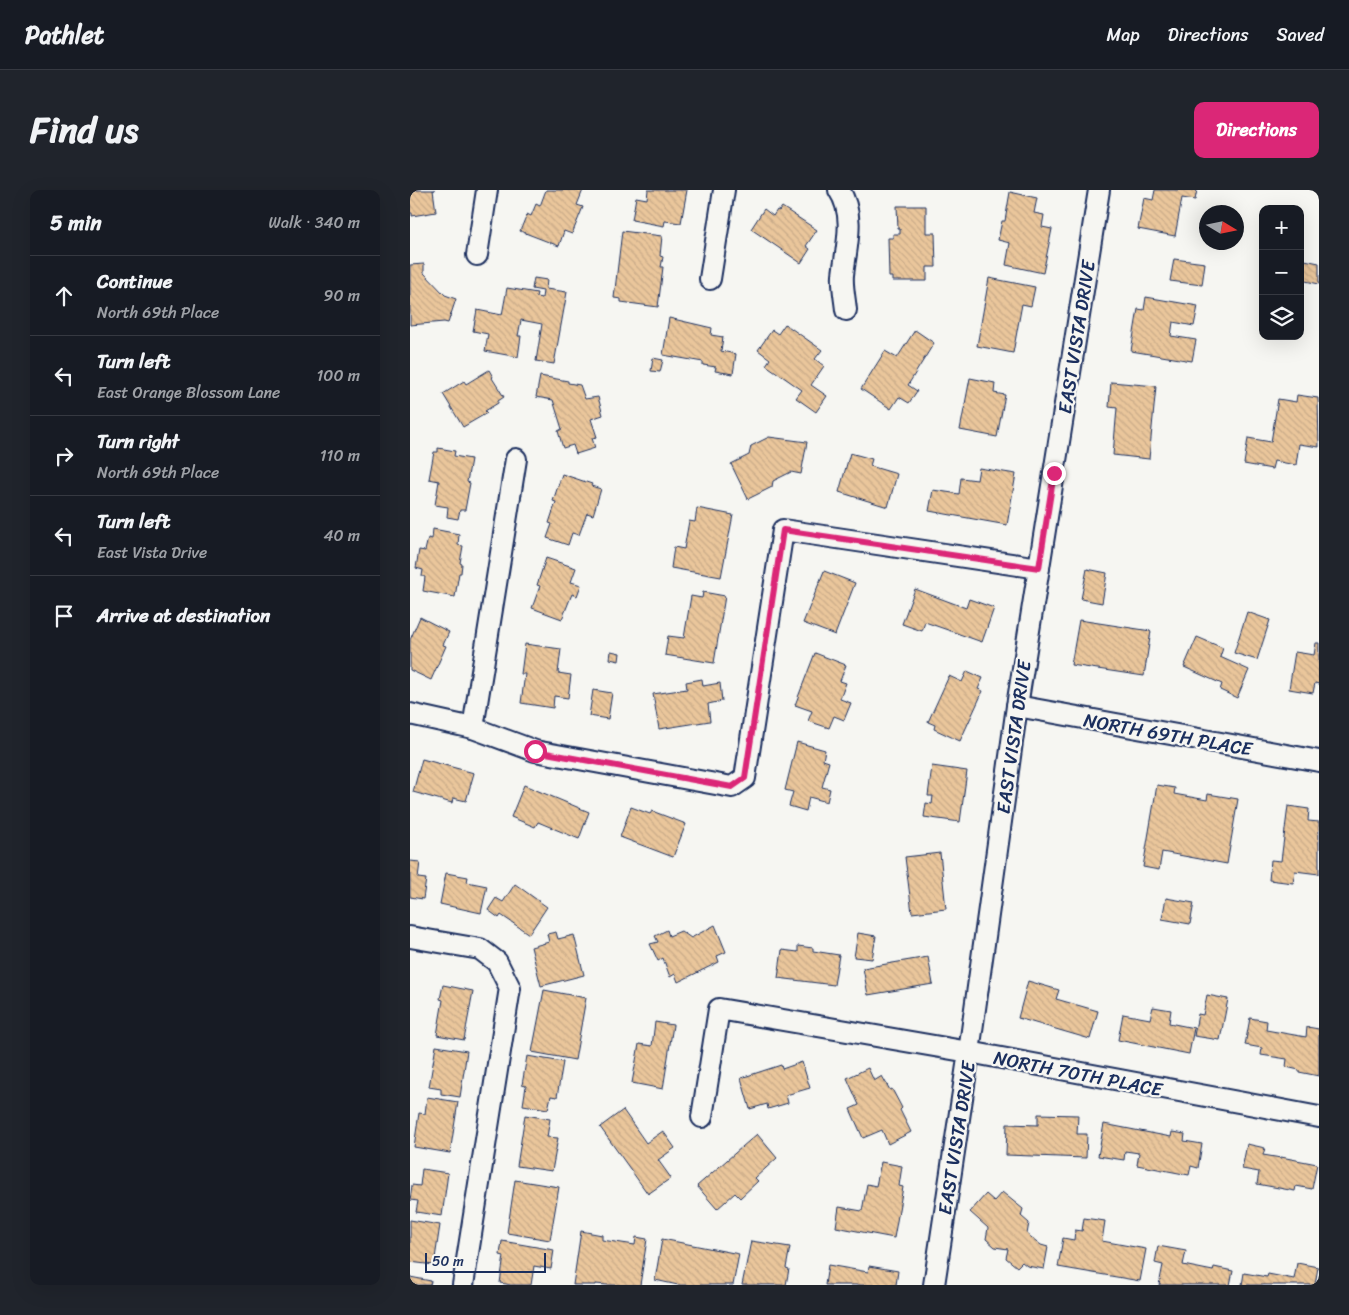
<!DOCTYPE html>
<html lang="en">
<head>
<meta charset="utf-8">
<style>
	body { margin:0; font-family:Sriracha,sans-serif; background:#20242c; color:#f1f3f6 }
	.controls { position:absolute; right:15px; top:15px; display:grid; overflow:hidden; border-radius:10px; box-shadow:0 5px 20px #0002 }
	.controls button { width:45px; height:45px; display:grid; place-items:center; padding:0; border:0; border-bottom:1px solid #363941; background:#171b24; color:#f1f3f6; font:25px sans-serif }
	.compass { position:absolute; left:789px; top:15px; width:45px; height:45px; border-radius:50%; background:#171b24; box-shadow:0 5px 20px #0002; rotate:100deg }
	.scale { position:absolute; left:15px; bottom:12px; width:121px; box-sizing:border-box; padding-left:5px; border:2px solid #1b2f5e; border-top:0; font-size:14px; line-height:18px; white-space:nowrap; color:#1b2f5e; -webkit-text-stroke:4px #f6f6f2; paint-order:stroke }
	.stop { position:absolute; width:15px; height:15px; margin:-11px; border:4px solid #db2777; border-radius:50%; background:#fff }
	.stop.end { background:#db2777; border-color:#fff; box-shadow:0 1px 5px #0008 }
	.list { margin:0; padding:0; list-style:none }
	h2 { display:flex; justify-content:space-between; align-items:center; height:65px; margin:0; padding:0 20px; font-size:21px }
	h2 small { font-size:16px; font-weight:400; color:#9ea1a6 }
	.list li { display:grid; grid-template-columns:32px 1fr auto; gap:15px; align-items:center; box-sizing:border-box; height:80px; padding:0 20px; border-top:1px solid #363941 }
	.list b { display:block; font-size:19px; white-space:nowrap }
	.list p { margin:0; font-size:16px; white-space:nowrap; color:#9ea1a6 }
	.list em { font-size:16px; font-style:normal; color:#9ea1a6 }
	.icon { flex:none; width:28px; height:28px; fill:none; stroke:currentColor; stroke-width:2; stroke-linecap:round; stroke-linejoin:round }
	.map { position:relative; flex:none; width:909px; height:1095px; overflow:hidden; border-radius:10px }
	header { display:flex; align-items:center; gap:30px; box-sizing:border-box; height:70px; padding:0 25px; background:#171b24; border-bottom:1px solid #363941 }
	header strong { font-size:24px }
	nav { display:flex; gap:28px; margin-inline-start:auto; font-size:18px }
	.intro { display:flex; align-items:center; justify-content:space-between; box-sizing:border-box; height:120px; padding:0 30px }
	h1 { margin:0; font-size:35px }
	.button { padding:12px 22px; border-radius:10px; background:#db2777; color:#fff; font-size:18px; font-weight:700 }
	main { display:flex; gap:30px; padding:0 30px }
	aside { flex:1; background:#171b24; border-radius:10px; box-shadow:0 5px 20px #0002 }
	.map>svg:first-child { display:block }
	.building { fill:url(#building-back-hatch); stroke:#1b2f5e }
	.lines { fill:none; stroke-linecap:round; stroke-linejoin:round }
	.minor-casing { stroke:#1b2f5e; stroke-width:24 }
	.minor { stroke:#f6f6f2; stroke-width:20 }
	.route { stroke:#db2777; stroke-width:6 }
	.labels { text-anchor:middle; stroke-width:4.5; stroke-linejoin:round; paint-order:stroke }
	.street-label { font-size:19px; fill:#1b2f5e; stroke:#f6f6f2 }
</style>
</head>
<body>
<header>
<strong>Pathlet</strong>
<nav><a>Map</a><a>Directions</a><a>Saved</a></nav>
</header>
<div class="intro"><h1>Find us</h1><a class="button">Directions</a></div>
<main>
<aside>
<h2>5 min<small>Walk · 340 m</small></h2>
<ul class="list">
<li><svg class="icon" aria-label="ahead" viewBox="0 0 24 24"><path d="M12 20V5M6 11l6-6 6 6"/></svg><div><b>Continue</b><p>North 69th Place</p></div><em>90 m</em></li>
<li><svg class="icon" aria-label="left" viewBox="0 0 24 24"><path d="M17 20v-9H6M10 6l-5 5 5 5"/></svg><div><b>Turn left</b><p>East Orange Blossom Lane</p></div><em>100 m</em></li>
<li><svg class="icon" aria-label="right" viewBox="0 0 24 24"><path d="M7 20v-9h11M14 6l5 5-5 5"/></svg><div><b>Turn right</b><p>North 69th Place</p></div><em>110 m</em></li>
<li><svg class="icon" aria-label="left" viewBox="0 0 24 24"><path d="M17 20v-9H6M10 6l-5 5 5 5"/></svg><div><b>Turn left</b><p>East Vista Drive</p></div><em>40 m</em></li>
<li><svg class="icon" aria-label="arrive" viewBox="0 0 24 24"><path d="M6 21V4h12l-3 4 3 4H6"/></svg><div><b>Arrive at destination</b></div></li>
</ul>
</aside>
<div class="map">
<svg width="909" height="1095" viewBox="0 0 909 1095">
	<defs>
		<pattern id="building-back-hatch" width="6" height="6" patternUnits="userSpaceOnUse" patternTransform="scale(1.25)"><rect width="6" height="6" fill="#eac69b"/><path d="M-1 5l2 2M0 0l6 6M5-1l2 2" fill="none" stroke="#c8aa88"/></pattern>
	</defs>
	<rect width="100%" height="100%" fill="#f6f6f2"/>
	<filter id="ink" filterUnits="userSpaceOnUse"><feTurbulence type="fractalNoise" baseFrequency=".02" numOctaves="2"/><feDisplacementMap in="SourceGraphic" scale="10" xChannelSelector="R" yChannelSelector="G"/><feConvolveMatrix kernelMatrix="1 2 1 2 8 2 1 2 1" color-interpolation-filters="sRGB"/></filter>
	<g filter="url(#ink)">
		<!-- building -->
		<g class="building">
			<polygon points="0,0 25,0 23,0 26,22 2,26 2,23 0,23"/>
			<polygon points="136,0 173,0 167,15 173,17 162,44 154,41 149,56 110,41 117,24 121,26 126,14 130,16"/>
			<polygon points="238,0 277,0 271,33 255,31 254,36 222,30 226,7 237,9"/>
			<polygon points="745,0 787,0 785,10 772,8 765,46 728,39 734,8 743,10"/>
			<polygon points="600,2 627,8 624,23 634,25 632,37 642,39 633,83 596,75 600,53 588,50 592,31 595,31"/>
			<polygon points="487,16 516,16 516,43 525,43 526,77 517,77 517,91 482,91 482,87 479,87 478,48 483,48 483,44 490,44 490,39 488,39"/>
			<polygon points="372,17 407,40 396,56 400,59 391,73 341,39 354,19 363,26 367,20 369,21"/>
			<polygon points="212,41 252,46 250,66 253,67 251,77 253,77 248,117 211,112 211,109 204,108"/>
			<polygon points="764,69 795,73 792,95 760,91"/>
			<polygon points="890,69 909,73 909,94 891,90 890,96"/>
			<polygon points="14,74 14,83 35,105 46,109 38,133 34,132 0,135 0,75"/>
			<polygon points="124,88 137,90 136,99 157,102 144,174 126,171 132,134 111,130 108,146 111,146 108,167 75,161 78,144 63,141 67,120 92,125 97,98 127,103 126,107 132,108 133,101 122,99"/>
			<polygon points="579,88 625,97 621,116 612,114 603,163 567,156"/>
			<polygon points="736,107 788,116 784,136 763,132 761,146 786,150 782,171 721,161 728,119 734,120"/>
			<polygon points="259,128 302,138 301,145 313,147 311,161 326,164 323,184 305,181 306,177 293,175 293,172 253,165"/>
			<polygon points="375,134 412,160 405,169 414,176 401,195 417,206 406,222 386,208 392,200 356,175 360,169 348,160 362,140 368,144"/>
			<polygon points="505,140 524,153 498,195 507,201 499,213 489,207 481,219 451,199 475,161 487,168"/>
			<polygon points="243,168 253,170 250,182 241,181"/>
			<polygon points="79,180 83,187 82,188 94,207 88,211 88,213 75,221 77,223 53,237 33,204 54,191 56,194"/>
			<polygon points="130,186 158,191 158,193 170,195 175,209 188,207 193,225 181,229 187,247 182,248 185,258 166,264 163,255 153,258 148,241 152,239 143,210 126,207"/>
			<polygon points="560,188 585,193 584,203 595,205 587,247 550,240"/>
			<polygon points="701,192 746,196 739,269 703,265 707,218 699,217"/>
			<polygon points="887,205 908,208 909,257 889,254 886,275 864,271 862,279 834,274 838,248 861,252 868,209 886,212"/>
			<polygon points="359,247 397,252 391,284 381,282 363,291 362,297 338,309 321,274 339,265 341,256"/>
			<polygon points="28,258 45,261 44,266 61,269 57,292 60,293 55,320 50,320 48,329 37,327 38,317 25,315 29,291 19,289 24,262 28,262"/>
			<polygon points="440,263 462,269 460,276 487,284 478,317 429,302"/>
			<polygon points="569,278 606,284 597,335 519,321 523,300 549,304 551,288 567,290"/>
			<polygon points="152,284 182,294 181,296 191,299 183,325 177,323 169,345 162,343 158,355 137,348 142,334 139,333 146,312 143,311"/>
			<polygon points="287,318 323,325 311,387 261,378 264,357 274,359 279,331 285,332"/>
			<polygon points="23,339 49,344 48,355 53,356 50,373 52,374 51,383 49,383 45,407 13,401 15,387 12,386 13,380 6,378 9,360 15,361 18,348 22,349"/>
			<polygon points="136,368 166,378 161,392 171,395 167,406 162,404 152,429 122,418 130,396 127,395"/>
			<polygon points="677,379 697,383 692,413 671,409"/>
			<polygon points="414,381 445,393 425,445 393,433"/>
			<polygon points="505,399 556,418 559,409 584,418 572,452 515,432 512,441 492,434"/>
			<polygon points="293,402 315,406 304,473 255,465 258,446 274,448 281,406 292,408"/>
			<polygon points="837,422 860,430 847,470 824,463"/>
			<polygon points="10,427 39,442 33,455 36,456 21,490 0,480 0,450"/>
			<polygon points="669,430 741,441 734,486 661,475"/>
			<polygon points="787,447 813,458 810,467 839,480 827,508 810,500 812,494 774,477"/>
			<polygon points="906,453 909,453 909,494 905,493 903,503 879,499 885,462 904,465"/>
			<polygon points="115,454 151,459 148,483 161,485 158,508 144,506 143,518 111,513 115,484 111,484"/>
			<polygon points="201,461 210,463 209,471 200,469"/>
			<polygon points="405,463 436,475 430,491 436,493 430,509 441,513 434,530 424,526 419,538 398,531 402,521 385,515"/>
			<polygon points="557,481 573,488 568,499 573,501 550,551 524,539 525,535 518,532 539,486 552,492"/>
			<polygon points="292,489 293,496 310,493 312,511 298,514 300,531 249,539 243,504 277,499 276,492"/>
			<polygon points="183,500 202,503 198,529 179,526"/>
			<polygon points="387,552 415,560 413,570 419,572 412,597 420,599 417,612 399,607 396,621 379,616 383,602 375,600"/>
			<polygon points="12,569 64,583 56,611 43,608 42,613 3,602"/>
			<polygon points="522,576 557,581 550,632 514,627 516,613 522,614 523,606 518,606"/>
			<polygon points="114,595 179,622 169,649 128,632 125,637 101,627"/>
			<polygon points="747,595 765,598 764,604 797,610 798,604 828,609 817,674 752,662 749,680 733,677"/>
			<polygon points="878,616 899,619 898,631 909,632 909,684 885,681 883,693 859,690 861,670 871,671"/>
			<polygon points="221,617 240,624 242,621 276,634 263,667 210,647"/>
			<polygon points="530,663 536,719 502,723 495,667"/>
			<polygon points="0,671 10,672 8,688 16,689 13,709 0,707"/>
			<polygon points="36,683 58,687 57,692 77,696 71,723 30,714"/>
			<polygon points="105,694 137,717 119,744 91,725 89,728 78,720 86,708 93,712"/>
			<polygon points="756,708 784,713 780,734 752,729"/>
			<polygon points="305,735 316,762 307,766 309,772 268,792 265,784 260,787 253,768 248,771 240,754 248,752 245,746 257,740 259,746 271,741 281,748"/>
			<polygon points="146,742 148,749 164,745 174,785 131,796 121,757 139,752 137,744"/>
			<polygon points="448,743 466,746 462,769 444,767"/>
			<polygon points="388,756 403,758 403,761 429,765 424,795 368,788 372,760 388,762"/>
			<polygon points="518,767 523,794 458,805 453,778"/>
			<polygon points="618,791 649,800 646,809 688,821 680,849 608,828"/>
			<polygon points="33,795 63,801 54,850 27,845 33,810 30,809"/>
			<polygon points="134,800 176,808 165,870 122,862"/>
			<polygon points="797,805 818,809 810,850 784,846 788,824 793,825"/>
			<polygon points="743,817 761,820 759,833 784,838 779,864 708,850 713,824 740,829"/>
			<polygon points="840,828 857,831 856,840 896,847 897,837 909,839 909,886 889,882 889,880 876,877 877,869 851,865 852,858 835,855"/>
			<polygon points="245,832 263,835 253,899 222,893 229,854 242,856"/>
			<polygon points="26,856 57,861 50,907 31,904 31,899 19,897"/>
			<polygon points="117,866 153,872 147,907 141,906 138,919 113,915 116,896 112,895"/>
			<polygon points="392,872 400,898 376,905 378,913 358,919 357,914 340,919 331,888 371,875 372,879"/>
			<polygon points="458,878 464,891 472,886 480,900 482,899 492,918 490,920 501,942 478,954 472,940 453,948 440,919 449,915 437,888"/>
			<polygon points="17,907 48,912 40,963 4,957 9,923 15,924"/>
			<polygon points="213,920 236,953 253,941 265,958 248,970 261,988 238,1004 190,937"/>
			<polygon points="628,924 668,925 667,944 677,944 676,968 596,965 597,934 628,935"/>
			<polygon points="115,925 140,929 137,947 148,948 142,981 107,976"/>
			<polygon points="694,934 761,947 762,942 775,944 774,951 792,954 788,978 781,976 779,985 727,975 729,963 715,961 714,970 688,966"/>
			<polygon points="347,944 367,968 345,988 348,991 330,1008 325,1003 307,1019 287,996"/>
			<polygon points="837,954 855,958 853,965 871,968 871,967 907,974 902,999 886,996 885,1001 847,994 849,982 832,979"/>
			<polygon points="471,972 492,976 489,996 493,997 484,1048 426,1037 429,1017 452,1021 457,994 466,996"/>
			<polygon points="12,979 38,983 32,1026 6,1022 8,1011 0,1010 2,995 10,996"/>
			<polygon points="105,990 149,997 140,1050 97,1043"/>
			<polygon points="592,1002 613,1019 611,1026 619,1033 617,1044 631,1055 638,1057 634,1079 617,1076 612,1072 607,1077 596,1068 598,1059 585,1057 576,1049 578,1038 560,1022 576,1004 584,1011"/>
			<polygon points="674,1028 695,1031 692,1051 736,1059 730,1091 648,1077 653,1048 664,1050 665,1040 672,1041"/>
			<polygon points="0,1030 30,1035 24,1075 0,1072"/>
			<polygon points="171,1041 192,1045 192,1050 225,1055 226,1047 237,1049 230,1095 196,1095 186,1094 186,1095 163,1095"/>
			<polygon points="252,1049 329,1064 323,1095 268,1095 245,1090"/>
			<polygon points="92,1051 144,1060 141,1079 124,1076 121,1095 101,1095 90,1093 94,1066 90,1065"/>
			<polygon points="341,1051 380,1057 376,1078 379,1079 376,1095 332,1095"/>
			<polygon points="748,1056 776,1061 773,1075 803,1081 804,1077 823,1081 820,1095 749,1095 753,1075 745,1073"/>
			<polygon points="887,1073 908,1077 905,1095 832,1095 834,1083 857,1087 858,1084 884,1089"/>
			<polygon points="418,1075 458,1082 459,1076 488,1081 486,1095 415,1095"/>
			<polygon points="0,1087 21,1091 20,1095 0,1095"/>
		</g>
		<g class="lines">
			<!-- minor casing -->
			<g class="minor-casing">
				<g id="minor">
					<path d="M429 0C446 26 436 57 433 85 432 96 435 109 436 120"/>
					<polyline points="67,65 77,0"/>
					<polyline points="300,89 314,0"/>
					<polyline points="607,516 909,571"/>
					<polyline points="0,524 63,538 125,561 322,597 335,588 373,340 629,378"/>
					<polyline points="63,538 106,269"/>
					<polyline points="0,747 70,759 87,772 100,798 53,1095"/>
					<polyline points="292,927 309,819 559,862 909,927"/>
					<polyline points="524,1095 559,862 607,516 689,0"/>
				</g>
			</g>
			<!-- minor -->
			<use href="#minor" class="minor"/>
		</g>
	</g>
	<g class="lines" filter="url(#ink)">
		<!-- route -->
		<polyline class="route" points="125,561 322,597 335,588 373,340 629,378 644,283"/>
	</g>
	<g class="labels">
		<!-- street labels -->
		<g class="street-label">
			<text transform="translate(666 147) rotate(-81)" y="7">EAST VISTA DRIVE</text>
			<text transform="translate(758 544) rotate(10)" y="7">NORTH 69TH PLACE</text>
			<text transform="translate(603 547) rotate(-82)" y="7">EAST VISTA DRIVE</text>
			<text transform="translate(668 883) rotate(11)" y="7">NORTH 70TH PLACE</text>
			<text transform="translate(546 948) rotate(-81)" y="7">EAST VISTA DRIVE</text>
		</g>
	</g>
</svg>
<div class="controls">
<button>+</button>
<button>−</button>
<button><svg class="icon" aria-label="layers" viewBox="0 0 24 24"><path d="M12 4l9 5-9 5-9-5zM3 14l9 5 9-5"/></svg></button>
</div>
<svg class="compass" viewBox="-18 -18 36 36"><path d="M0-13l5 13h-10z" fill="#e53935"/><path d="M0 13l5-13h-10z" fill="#9ea1a6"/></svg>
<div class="scale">50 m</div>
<div class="stop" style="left:125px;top:561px"></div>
<div class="stop end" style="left:644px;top:283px"></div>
</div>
</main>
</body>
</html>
